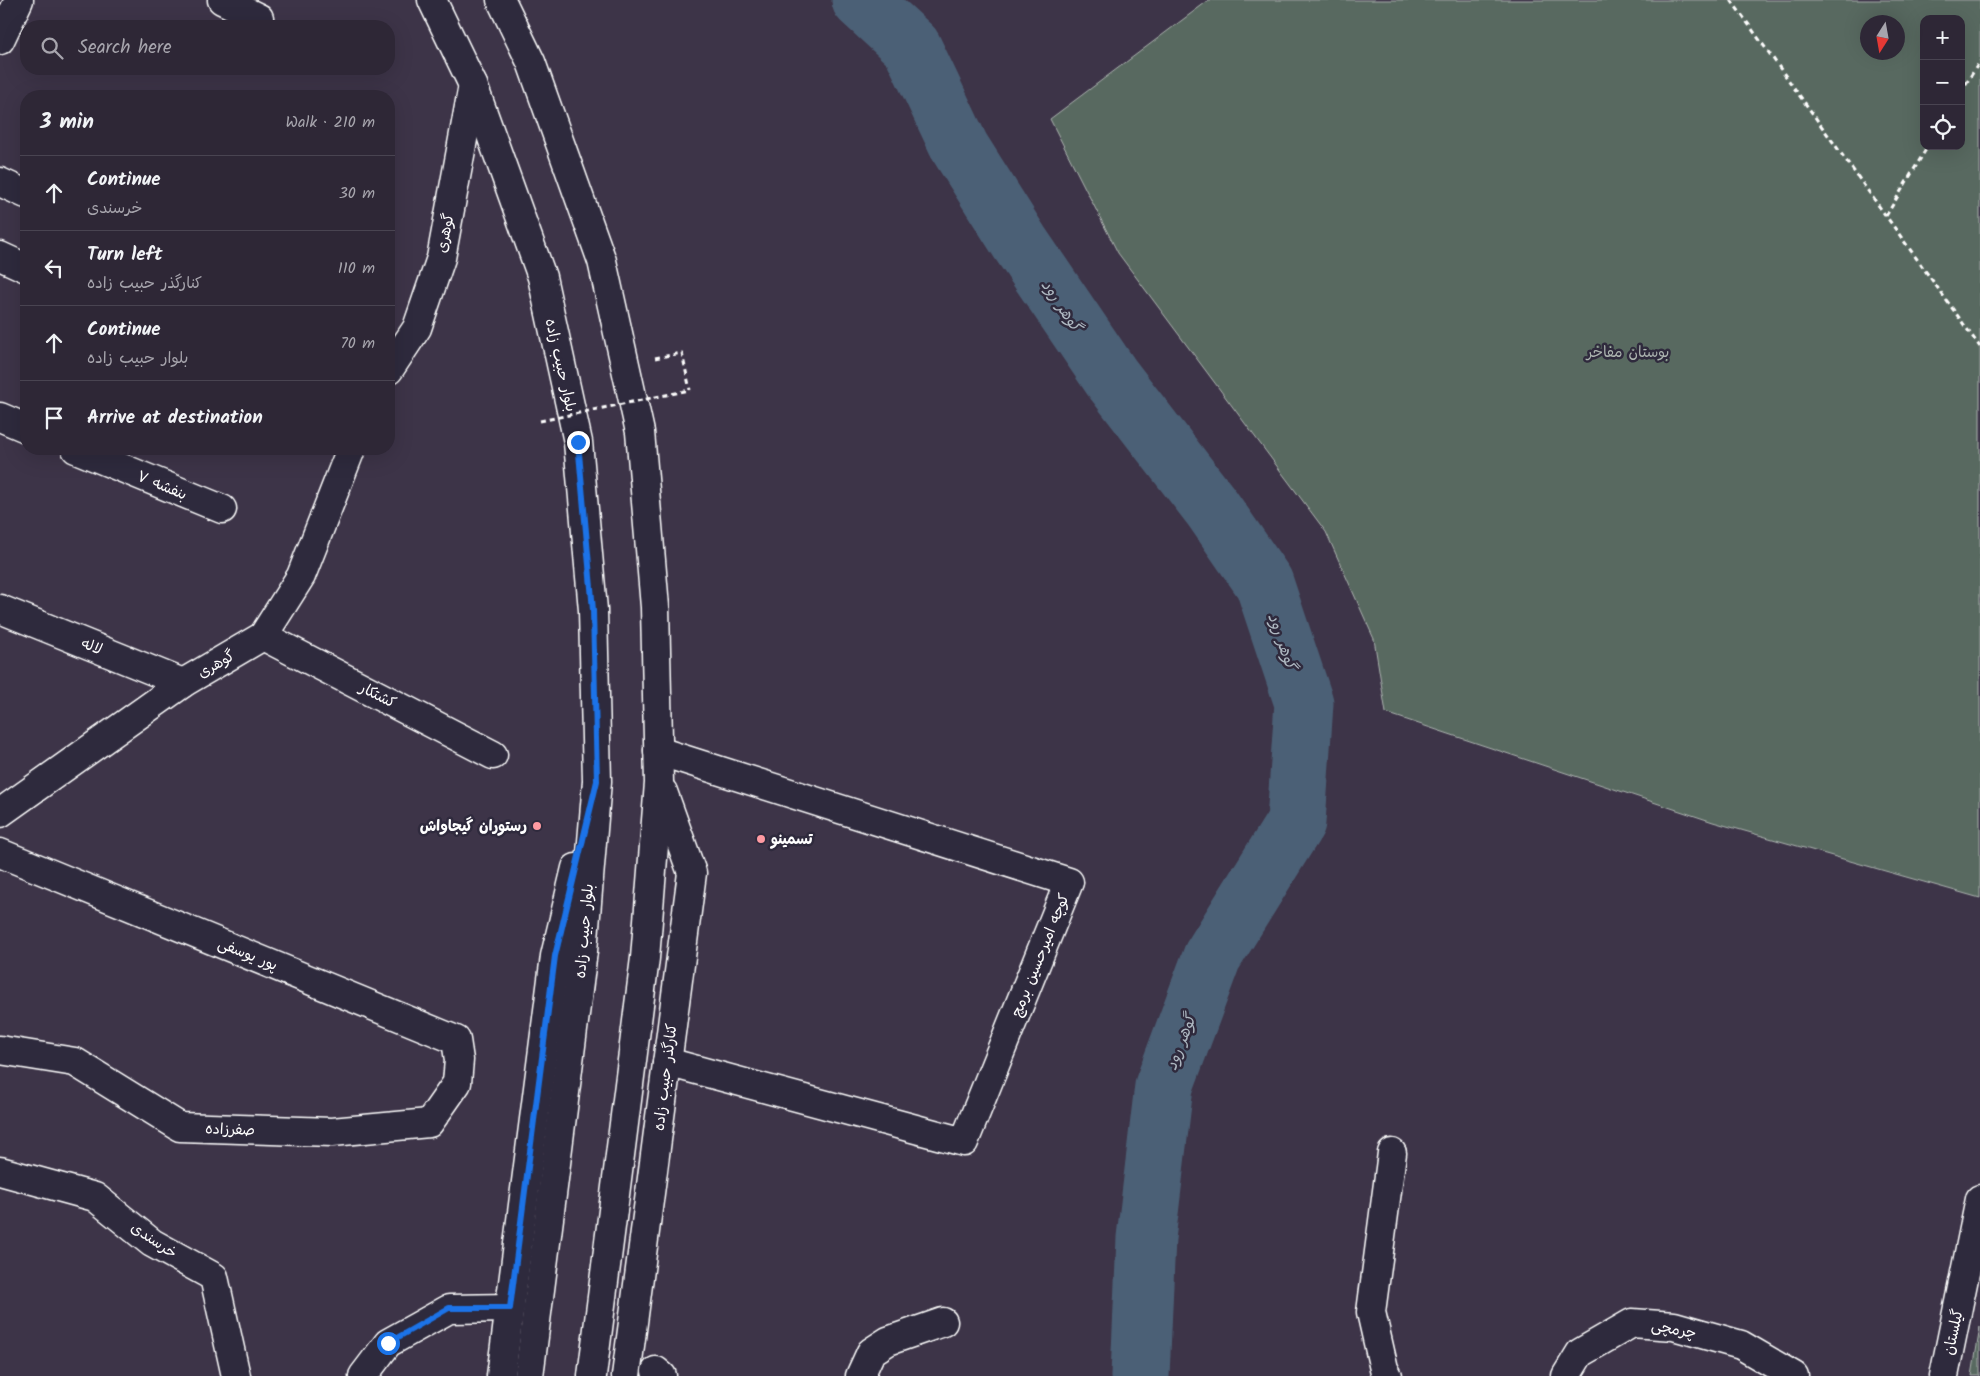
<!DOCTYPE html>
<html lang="en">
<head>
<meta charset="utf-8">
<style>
	body { margin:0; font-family:Kalam,"Playpen Sans Arabic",sans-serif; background:#362f3e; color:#f1f3f6 }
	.controls { position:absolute; right:15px; top:15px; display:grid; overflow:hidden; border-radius:10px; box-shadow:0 5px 20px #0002 }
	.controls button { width:45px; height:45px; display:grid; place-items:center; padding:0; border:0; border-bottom:1px solid #494451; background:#2e2736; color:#f1f3f6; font:25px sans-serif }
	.compass { position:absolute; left:1860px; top:15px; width:45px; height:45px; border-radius:50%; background:#2e2736; box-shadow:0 5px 20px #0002; rotate:191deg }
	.stop { position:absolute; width:15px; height:15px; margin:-11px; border:4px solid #1a73e8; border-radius:50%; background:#fff }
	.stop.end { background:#1a73e8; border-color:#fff; box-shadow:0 1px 5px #0008 }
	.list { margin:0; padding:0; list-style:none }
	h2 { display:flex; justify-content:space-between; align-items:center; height:65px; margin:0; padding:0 20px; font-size:21px }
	h2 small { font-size:16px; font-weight:400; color:#a7a5ad }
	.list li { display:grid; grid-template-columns:32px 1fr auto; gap:15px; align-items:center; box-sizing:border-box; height:75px; padding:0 20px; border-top:1px solid #494451 }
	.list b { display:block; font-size:19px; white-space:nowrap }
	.list p { margin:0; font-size:16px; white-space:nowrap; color:#a7a5ad }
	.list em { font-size:16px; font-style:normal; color:#a7a5ad }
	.icon { flex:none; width:28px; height:28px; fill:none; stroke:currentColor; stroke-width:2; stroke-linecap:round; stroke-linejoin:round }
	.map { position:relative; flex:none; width:1980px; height:1376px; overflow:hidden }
	.search { position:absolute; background:#2e2736; box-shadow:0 5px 20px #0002; left:20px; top:20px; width:375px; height:55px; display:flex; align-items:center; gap:12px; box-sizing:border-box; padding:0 18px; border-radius:20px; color:#a7a5ad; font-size:19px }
	.panel { position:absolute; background:#2e2736; box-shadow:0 5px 20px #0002; left:20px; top:90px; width:375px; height:365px; border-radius:20px }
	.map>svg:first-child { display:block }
	.green { fill:#596960; stroke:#acb4b0; fill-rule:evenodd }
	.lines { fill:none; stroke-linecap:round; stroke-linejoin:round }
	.river { stroke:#4b6176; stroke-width:59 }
	.minor-casing { stroke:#fff; stroke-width:31 }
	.tertiary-casing { stroke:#fff; stroke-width:31 }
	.primary-casing { stroke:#fff; stroke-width:31 }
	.path { stroke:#fff; stroke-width:3; stroke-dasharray:5 4; stroke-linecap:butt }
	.minor { stroke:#2f2a3d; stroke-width:28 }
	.tertiary { stroke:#2f2a3d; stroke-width:28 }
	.primary { stroke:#2f2a3d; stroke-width:28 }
	.path-bridge { stroke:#fff; stroke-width:3; stroke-dasharray:5 4; stroke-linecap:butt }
	.route { stroke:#1a73e8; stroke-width:6 }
	.poi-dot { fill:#ff9aa2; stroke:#2f2a3d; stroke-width:2 }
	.labels { text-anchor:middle; stroke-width:5; stroke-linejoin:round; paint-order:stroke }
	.street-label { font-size:15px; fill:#fff; stroke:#2f2a3d }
	.park-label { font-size:15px; fill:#acb4b0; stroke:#2f2a3d }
	.poi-label { font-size:15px; font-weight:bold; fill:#fff; stroke:#2f2a3d; text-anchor:end }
	.water-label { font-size:16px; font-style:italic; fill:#aeb8c1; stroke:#2f2a3d }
</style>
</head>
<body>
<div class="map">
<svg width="1980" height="1376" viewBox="0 0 1980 1376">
	<rect width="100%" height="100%" fill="#3d3448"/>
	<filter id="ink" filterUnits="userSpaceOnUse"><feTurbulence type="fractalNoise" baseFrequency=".02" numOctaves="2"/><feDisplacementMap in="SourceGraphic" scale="10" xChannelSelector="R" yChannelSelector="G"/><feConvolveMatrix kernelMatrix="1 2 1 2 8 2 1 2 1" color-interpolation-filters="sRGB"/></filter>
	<g filter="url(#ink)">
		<!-- green -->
		<g class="green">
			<path d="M1209 0H1980V898L1713 822 1386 713 1374 639 1326 532 1118 253 1050 119ZM1924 19H1961V146H1924ZM1868 22H1898V52H1868Z"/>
			<polygon points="1980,1327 1980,1376 1972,1376"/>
		</g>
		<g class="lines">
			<!-- river -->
			<polyline class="river" points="861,0 912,47 960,148 1020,243 1111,377 1212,508 1264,583 1304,703 1296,822 1212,957 1164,1086 1146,1238 1140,1376"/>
			<!-- minor casing -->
			<g class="minor-casing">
				<g id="minor">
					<polyline points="222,0 259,18"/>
					<polyline points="0,40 19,0"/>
					<polyline points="0,417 26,428"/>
					<polyline points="76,449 222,509"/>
					<polyline points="0,609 183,683"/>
					<polyline points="263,636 493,755"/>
					<polyline points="658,751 1069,882 964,1142 667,1062"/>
					<polyline points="0,853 456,1040 459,1060 457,1083 429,1123 332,1132 180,1127 75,1062 0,1050"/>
					<polyline points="0,1171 95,1197 152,1243 214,1277 236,1376"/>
					<polyline points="656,1371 662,1376"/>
					<polyline points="363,1376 388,1343 449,1309 510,1308"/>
					<polyline points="860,1376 871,1352 888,1341 943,1322"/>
					<polyline points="1388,1376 1384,1369 1371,1312 1392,1153"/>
					<polyline points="1566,1376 1580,1353 1632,1323 1674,1326 1741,1345 1794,1376"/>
				</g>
			</g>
			<!-- tertiary casing -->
			<g class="tertiary-casing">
				<g id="tertiary">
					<polyline points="0,182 26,194"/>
					<polyline points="0,256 26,268"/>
					<polyline points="389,370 417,328 441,258 473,85"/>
					<polyline points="0,813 183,683 263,636 301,576 351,449"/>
					<polyline points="1944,1376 1980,1199"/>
				</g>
			</g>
			<!-- primary casing -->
			<g class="primary-casing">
				<g id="primary">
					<polyline points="432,0 473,85 542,277 578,442 593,610 597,781 583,951 529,1376"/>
					<polyline points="501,0 531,62 602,261 640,432 655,607 659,783 645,958 592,1376"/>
					<polyline points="501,1376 555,956 576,868"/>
					<polyline points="626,1376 692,873 663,792"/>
				</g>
			</g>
			<!-- path -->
			<g class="path">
				<polyline points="1731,0 1980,347"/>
				<polyline points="1961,92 1980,61"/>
				<polyline points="1886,216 1928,146"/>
				<polyline points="655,358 682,353 690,390"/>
			</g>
			<!-- minor -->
			<use href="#minor" class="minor"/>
			<!-- tertiary -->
			<use href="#tertiary" class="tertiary"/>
			<!-- primary -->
			<use href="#primary" class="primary"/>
			<!-- path-bridge -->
			<polyline class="path-bridge" points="540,421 690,390"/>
		</g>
	</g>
	<g class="lines" filter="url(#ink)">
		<!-- route -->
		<polyline class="route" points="388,1343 449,1308 510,1308 555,956 597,781 593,610 578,442"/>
	</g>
	<!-- markers -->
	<g class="poi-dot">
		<circle cx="537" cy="826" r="5"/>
		<circle cx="761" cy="839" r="5"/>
	</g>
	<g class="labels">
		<!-- street labels -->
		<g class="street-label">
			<text transform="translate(445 233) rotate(-79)" y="5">گوهری</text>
			<text transform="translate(561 365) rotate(77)" y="5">بلوار حبیب زاده</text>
			<text transform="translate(162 485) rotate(23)" y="5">بنفشه ۷</text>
			<text transform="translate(92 646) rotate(22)" y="5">لاله</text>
			<text transform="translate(216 664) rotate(-30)" y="5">گوهری</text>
			<text transform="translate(378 695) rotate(27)" y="5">کشتکار</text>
			<text transform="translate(584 931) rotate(-85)" y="5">بلوار حبیب زاده</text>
			<text transform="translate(248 954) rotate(22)" y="5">پور یوسفی</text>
			<text transform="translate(1040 955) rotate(-68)" y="5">کوچه امیرحسین برمچ</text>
			<text transform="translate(665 1077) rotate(-83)" y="5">کنارگذر حبیب زاده</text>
			<text transform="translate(230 1129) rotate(2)" y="5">صفرزاده</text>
			<text transform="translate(154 1240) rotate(34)" y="5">خرسندی</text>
			<text transform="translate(1674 1329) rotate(11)" y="5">چرمچی</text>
			<text transform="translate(1953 1332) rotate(-78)" y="5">گیلستان</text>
		</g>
		<!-- park labels -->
		<g class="park-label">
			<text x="1628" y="357">بوستان مفاخر</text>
		</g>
		<!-- poi labels -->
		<g class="poi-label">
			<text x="527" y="831">رستوران گیجاواش</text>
			<text x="771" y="844" text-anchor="start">تسمینو</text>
		</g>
		<!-- water labels -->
		<g class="water-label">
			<text transform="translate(1062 305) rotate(56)" y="6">گوهر رود</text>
			<text transform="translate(1283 641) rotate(71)" y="6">گوهر رود</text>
			<text transform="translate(1180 1042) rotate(-69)" y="6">گوهر رود</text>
		</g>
	</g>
</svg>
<div class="controls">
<button>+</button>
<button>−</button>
<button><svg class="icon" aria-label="locate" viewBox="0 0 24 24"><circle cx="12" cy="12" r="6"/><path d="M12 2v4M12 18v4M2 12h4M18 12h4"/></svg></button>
</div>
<svg class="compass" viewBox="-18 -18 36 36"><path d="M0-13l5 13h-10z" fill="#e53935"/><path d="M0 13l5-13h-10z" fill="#a7a5ad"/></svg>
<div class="stop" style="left:388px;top:1343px"></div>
<div class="stop end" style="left:578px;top:442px"></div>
<div class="search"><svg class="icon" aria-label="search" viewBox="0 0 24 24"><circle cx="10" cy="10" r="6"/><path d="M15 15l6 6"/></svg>Search here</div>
<section class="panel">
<h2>3 min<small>Walk · 210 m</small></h2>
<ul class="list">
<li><svg class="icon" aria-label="ahead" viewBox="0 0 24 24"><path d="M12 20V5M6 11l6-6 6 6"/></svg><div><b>Continue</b><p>خرسندی</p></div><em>30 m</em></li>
<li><svg class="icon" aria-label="left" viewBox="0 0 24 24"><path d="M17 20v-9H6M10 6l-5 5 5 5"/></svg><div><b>Turn left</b><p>کنارگذر حبیب زاده</p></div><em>110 m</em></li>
<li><svg class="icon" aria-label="ahead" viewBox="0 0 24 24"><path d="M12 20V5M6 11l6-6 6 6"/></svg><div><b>Continue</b><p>بلوار حبیب زاده</p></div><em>70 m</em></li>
<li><svg class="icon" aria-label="arrive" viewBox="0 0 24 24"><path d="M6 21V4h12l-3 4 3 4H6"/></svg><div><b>Arrive at destination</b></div></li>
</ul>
</section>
</div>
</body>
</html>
